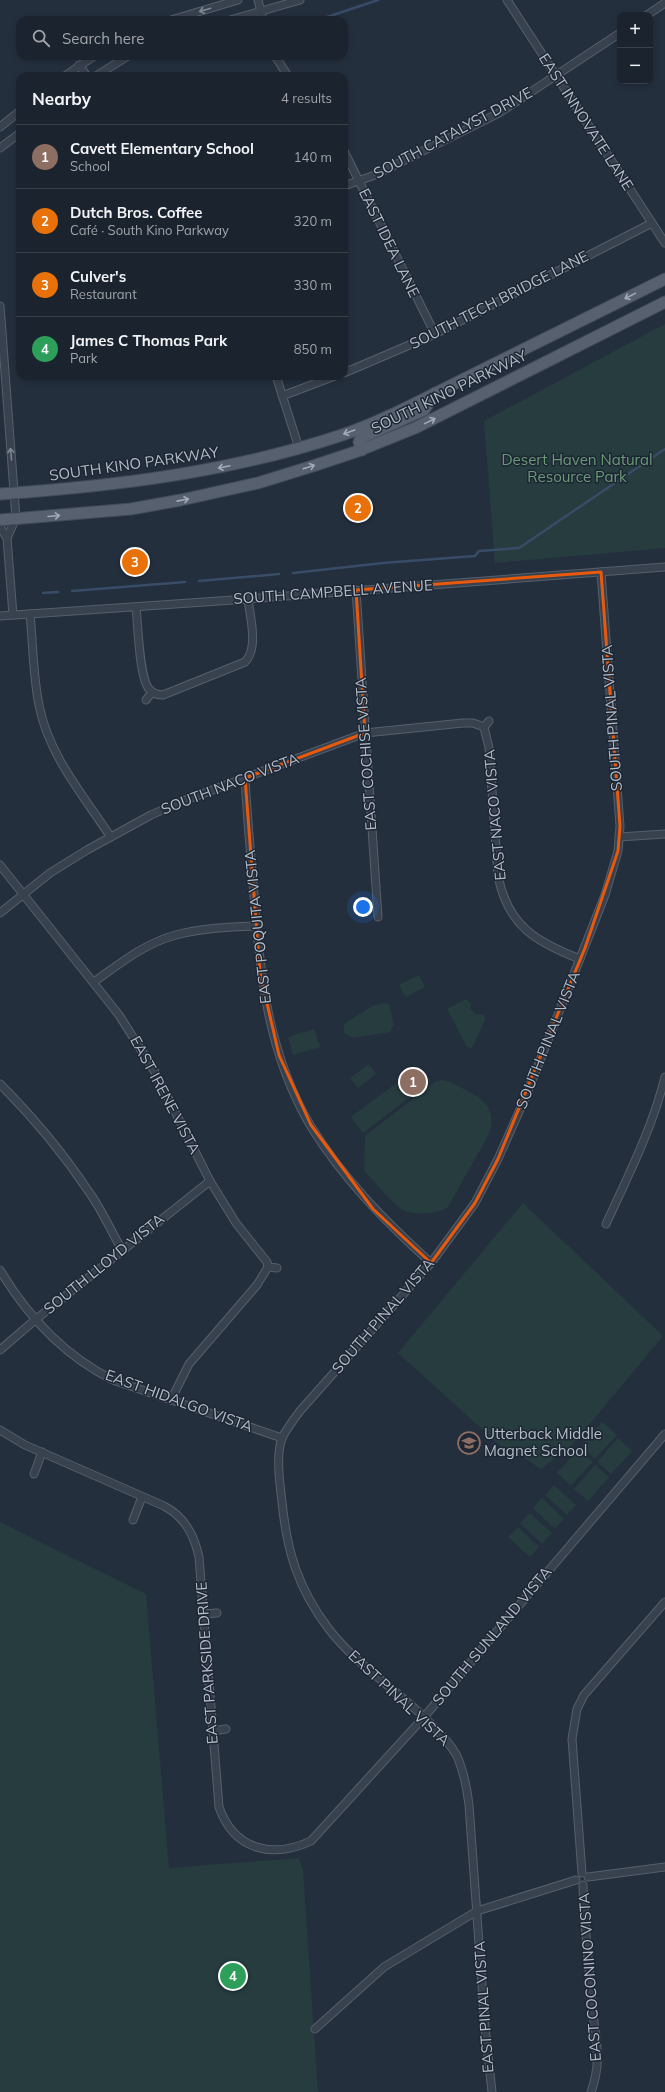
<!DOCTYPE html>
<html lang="en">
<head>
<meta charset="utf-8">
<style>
	body { margin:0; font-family:Mulish,sans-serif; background:#242b36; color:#f1f3f6 }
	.controls { position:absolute; right:12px; top:12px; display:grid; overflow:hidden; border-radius:8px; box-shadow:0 2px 6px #0003 }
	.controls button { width:36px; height:36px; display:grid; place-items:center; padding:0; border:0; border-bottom:1px solid #39404a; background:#1b232e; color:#f1f3f6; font:20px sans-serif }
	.you { position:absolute; left:363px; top:907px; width:14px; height:14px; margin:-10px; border:3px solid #fff; border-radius:50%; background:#1a73e8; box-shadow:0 0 0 6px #1a73e833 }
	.badge { display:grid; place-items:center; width:26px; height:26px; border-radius:50%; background:#8ab4f8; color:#fff; font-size:13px; font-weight:700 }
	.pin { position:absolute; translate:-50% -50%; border:2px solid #fff; box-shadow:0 1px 4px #0006 }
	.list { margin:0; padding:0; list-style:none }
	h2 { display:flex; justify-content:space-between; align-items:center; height:52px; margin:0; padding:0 16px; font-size:17px }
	h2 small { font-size:13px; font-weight:400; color:#a0a4aa }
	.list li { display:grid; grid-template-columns:26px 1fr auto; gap:12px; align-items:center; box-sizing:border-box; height:64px; padding:0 16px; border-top:1px solid #39404a }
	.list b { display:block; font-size:15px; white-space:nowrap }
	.list p { margin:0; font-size:13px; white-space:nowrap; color:#a0a4aa }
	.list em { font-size:13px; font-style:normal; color:#a0a4aa }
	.icon { flex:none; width:22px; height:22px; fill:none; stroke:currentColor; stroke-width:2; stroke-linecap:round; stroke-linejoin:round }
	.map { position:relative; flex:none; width:665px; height:2092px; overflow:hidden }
	.search { position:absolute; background:#1b232e; box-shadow:0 2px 6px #0003; left:16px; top:16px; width:332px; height:44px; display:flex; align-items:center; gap:10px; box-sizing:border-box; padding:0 14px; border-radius:12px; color:#a0a4aa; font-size:15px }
	.panel { position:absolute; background:#1b232e; box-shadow:0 2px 6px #0003; left:16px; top:72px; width:332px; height:308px; border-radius:12px }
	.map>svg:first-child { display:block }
	.green { fill:#263c3f }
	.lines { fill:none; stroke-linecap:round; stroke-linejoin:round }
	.stream { stroke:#394c67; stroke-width:2.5 }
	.minor-casing { stroke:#565f6c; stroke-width:9 }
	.primary-casing { stroke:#414a57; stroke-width:13 }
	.minor { stroke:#38414e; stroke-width:7 }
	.primary { stroke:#56606e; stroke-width:11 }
	.oneway { stroke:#7c8592 }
	.oneway2 { stroke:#a1aab7 }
	.marked { fill:none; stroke:#e8590c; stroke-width:3; stroke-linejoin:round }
	.labels { text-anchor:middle; stroke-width:3; stroke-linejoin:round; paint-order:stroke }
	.street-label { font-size:15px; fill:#b4bcc9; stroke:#1d2633 }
	.park-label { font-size:15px; fill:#6b9a76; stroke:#1d2633 }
	.poi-label { font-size:15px; fill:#b4bcc9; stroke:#1d2633; text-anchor:start }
</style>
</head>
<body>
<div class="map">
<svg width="665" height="2092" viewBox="0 0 665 2092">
	<rect width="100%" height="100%" fill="#242f3e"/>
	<!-- green -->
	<g class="green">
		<polygon points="665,324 665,548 495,563 484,421"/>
		<polygon points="419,975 425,987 406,997 399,985"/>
		<polygon points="466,999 471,1004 470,1009 477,1015 483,1014 486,1018 472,1048 467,1047 447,1009"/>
		<polygon points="384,1003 389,1004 394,1024 390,1032 353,1038 344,1033 344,1024 374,1005"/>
		<polygon points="314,1029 320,1047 293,1055 288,1037"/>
		<polygon points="369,1064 376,1074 358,1088 350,1078"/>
		<polygon points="419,1066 431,1081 363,1133 351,1117"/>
		<path d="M441 1080 448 1081C472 1094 498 1100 490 1132L448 1207C438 1214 412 1216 401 1209 388 1199 376 1183 364 1171L365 1139 366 1135 435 1082Z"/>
		<polygon points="523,1203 663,1336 573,1444 541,1469 510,1448 504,1449 398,1353"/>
		<polygon points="602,1422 617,1435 595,1459 581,1446"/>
		<polygon points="618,1438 632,1451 611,1474 597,1462"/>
		<polygon points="579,1449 593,1462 571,1485 557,1473"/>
		<polygon points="595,1465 609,1477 588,1501 574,1489"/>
		<polygon points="554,1485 576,1505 567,1515 545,1495"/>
		<polygon points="542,1498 564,1519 555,1529 533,1508"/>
		<polygon points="530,1513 552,1533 542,1544 520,1523"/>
		<polygon points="0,1522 146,1594 169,1868 299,1858 303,1871 318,2092 0,2092"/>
		<polygon points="518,1527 539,1547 530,1557 508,1537"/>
	</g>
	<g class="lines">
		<!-- stream -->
		<g class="stream">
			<polyline points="318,20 378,0"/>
			<polyline points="293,573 383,563 475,556 479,551 519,548 665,449"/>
			<polyline points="199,581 279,574"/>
			<polyline points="72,591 185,582"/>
			<polyline points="43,593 58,592"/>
		</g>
		<!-- minor casing -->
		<g class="minor-casing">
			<g id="minor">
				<polyline points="258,0 263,20"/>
				<polyline points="507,0 665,243"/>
				<polyline points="647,15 665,3"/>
				<polyline points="171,20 238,0"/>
				<polyline points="230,20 300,0"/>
				<polyline points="275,56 288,76"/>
				<polyline points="79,65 87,76"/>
				<polyline points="65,76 94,56"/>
				<polyline points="96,76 128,56"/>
				<polyline points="0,127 20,111"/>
				<polyline points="0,148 20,133"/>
				<polyline points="344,151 435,334"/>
				<polyline points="344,186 375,175 499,113 620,33"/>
				<polyline points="0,306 16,518 7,538"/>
				<polyline points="344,373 435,334 652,223"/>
				<polyline points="276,376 299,448"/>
				<polyline points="282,396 335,376"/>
				<polyline points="0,527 7,538 13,615"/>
				<polyline points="356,590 378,917"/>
				<path d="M136 607C138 624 139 677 149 689 153 694 157 695 163 695L245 662C259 647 250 618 248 599"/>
				<path d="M30 614C33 644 33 676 39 705 48 754 83 795 110 836"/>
				<polyline points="0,616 248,599 665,567"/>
				<polyline points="146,700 152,692"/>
				<path d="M484 727 489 748 498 876C508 926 536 942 580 959"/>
				<polyline points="484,727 489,721"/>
				<path d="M245 778C247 817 251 856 254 895 260 976 268 1053 310 1125 343 1179 385 1221 431 1263"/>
				<polyline points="619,837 665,834"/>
				<polyline points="0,865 119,1015 155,1072 210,1181 236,1223 267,1262 268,1267 277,1268"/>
				<polyline points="0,913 50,873 87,850 151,815 183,801 365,733 463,723 473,723 484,727"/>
				<path d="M94 982C119 964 145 943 176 935 202 928 230 927 256 926"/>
				<path d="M0 1084C33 1117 63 1153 89 1192 102 1210 111 1231 122 1250"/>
				<path d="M606 1224C628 1176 652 1129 665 1077"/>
				<path d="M0 1270C28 1317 63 1355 113 1380L282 1438"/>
				<polyline points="0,1350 35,1320 210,1181"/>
				<polyline points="171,1400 189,1364 257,1285 268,1267"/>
				<path d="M0 1430 25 1445 164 1506C185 1517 194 1535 199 1557L219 1807C234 1850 272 1859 311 1841L424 1717 665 1434"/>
				<polyline points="34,1474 42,1452"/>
				<polyline points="133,1520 142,1497"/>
				<polyline points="203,1614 217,1613"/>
				<polyline points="212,1731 226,1729"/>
				<polyline points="582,1873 572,1739 577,1709 584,1695 665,1602"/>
				<polyline points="588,1877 665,1867"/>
				<path d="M583 1885C584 1925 589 1965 592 2004 595 2038 603 2059 591 2092"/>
				<polyline points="315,2029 384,1967 477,1911 576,1880"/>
				<path d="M492 2092 485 2027 469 1805C467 1788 464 1772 457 1756 450 1743 440 1733 430 1723 398 1690 356 1665 328 1628 298 1588 287 1552 282 1502 280 1485 275 1452 283 1436 288 1427 294 1419 300 1411L431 1263 475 1203 498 1159 526 1096 605 895 618 851 620 826 601 572"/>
			</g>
		</g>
		<!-- primary casing -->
		<g class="primary-casing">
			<g id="primary">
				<polyline points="362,450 359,442 361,438 424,410 435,393"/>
				<path d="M0 494C116 486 231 472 342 435 388 419 431 395 474 374 538 342 601 311 665 279"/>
				<polyline points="0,520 131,509 181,500 258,483 316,465 358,451 415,428 665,302"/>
			</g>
		</g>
		<!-- minor -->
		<use href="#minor" class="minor"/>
		<!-- primary -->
		<use href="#primary" class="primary"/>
	</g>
	<!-- one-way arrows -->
	<defs><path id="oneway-shaft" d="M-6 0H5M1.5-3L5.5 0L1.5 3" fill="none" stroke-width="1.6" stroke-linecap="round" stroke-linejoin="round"/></defs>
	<g class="oneway">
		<use href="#oneway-shaft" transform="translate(205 10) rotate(164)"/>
		<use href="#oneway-shaft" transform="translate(11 454) rotate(-95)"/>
	</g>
	<g class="oneway2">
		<use href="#oneway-shaft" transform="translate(630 296) rotate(154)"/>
		<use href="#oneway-shaft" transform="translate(430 421) rotate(-26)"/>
		<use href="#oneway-shaft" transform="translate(349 432) rotate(160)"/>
		<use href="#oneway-shaft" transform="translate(224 467) rotate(168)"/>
		<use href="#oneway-shaft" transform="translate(309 467) rotate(-18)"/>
		<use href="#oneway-shaft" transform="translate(183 500) rotate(-11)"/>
		<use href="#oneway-shaft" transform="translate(54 516) rotate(-5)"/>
	</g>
	<!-- marked area -->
	<path class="marked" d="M601 572 620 826 618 851 585 948 498 1159 475 1203 431 1263 373 1209 311 1125 279 1055 260 973 245 778 365 733 356 590Z"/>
	<!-- icons -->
	<defs>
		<g id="school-ring" transform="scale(1.15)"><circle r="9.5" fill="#1d2633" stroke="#8d6e63" stroke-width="1.5"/><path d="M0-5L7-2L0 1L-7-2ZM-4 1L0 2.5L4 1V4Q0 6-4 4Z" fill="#8d6e63"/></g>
	</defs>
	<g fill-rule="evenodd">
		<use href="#school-ring" x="469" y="1443"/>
	</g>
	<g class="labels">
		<!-- street labels -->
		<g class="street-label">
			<text transform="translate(586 122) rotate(57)" y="5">EAST INNOVATE LANE</text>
			<text transform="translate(453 133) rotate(-28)" y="5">SOUTH CATALYST DRIVE</text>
			<text transform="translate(389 243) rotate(64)" y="5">EAST IDEA LANE</text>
			<text transform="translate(499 300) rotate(-27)" y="5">SOUTH TECH BRIDGE LANE</text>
			<text transform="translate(449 392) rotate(-26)" y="5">SOUTH KINO PARKWAY</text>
			<text transform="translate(134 464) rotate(-8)" y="5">SOUTH KINO PARKWAY</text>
			<text transform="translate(333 592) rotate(-4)" y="5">SOUTH CAMPBELL AVENUE</text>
			<text transform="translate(612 718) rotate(-94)" y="5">SOUTH PINAL VISTA</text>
			<text transform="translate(366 754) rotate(-94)" y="5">EAST COCHISE VISTA</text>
			<text transform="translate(230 784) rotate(-21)" y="5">SOUTH NACO VISTA</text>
			<text transform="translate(495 815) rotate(-95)" y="5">EAST NACO VISTA</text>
			<text transform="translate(258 927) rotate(-96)" y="5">EAST POQUITA VISTA</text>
			<text transform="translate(548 1040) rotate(-68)" y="5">SOUTH PINAL VISTA</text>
			<text transform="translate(165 1095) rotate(62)" y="5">EAST IRENE VISTA</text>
			<text transform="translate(104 1264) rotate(-39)" y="5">SOUTH LLOYD VISTA</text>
			<text transform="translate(383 1316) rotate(-49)" y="5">SOUTH PINAL VISTA</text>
			<text transform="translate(179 1401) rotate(20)" y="5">EAST HIDALGO VISTA</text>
			<text transform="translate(492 1636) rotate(-50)" y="5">SOUTH SUNLAND VISTA</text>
			<text transform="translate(207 1663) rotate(-94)" y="5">EAST PARKSIDE DRIVE</text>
			<text transform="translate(399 1698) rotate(43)" y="5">EAST PINAL VISTA</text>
			<text transform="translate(590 1977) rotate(-94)" y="5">EAST COCONINO VISTA</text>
			<text transform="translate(484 2007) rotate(-94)" y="5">EAST PINAL VISTA</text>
		</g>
		<!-- park labels -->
		<g class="park-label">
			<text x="577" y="465">Desert Haven Natural<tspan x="577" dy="17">Resource Park</tspan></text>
		</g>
		<!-- poi labels -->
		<g class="poi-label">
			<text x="484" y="1439">Utterback Middle<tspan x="484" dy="17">Magnet School</tspan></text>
		</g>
	</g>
</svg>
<div class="controls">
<button>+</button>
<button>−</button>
</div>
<div class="you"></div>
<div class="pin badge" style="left:413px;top:1082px;background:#8d6e63">1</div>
<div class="pin badge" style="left:358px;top:508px;background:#e8710a">2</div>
<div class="pin badge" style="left:135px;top:562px;background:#e8710a">3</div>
<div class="pin badge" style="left:233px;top:1976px;background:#2e9e5b">4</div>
<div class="search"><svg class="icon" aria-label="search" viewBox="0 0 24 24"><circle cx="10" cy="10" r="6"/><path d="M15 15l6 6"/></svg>Search here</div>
<section class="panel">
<h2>Nearby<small>4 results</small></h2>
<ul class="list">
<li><span class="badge" style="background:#8d6e63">1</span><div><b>Cavett Elementary School</b><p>School</p></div><em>140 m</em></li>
<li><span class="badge" style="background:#e8710a">2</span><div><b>Dutch Bros. Coffee</b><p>Café · South Kino Parkway</p></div><em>320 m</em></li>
<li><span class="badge" style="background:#e8710a">3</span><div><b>Culver's</b><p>Restaurant</p></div><em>330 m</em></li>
<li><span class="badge" style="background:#2e9e5b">4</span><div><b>James C Thomas Park</b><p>Park</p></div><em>850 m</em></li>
</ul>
</section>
</div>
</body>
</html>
